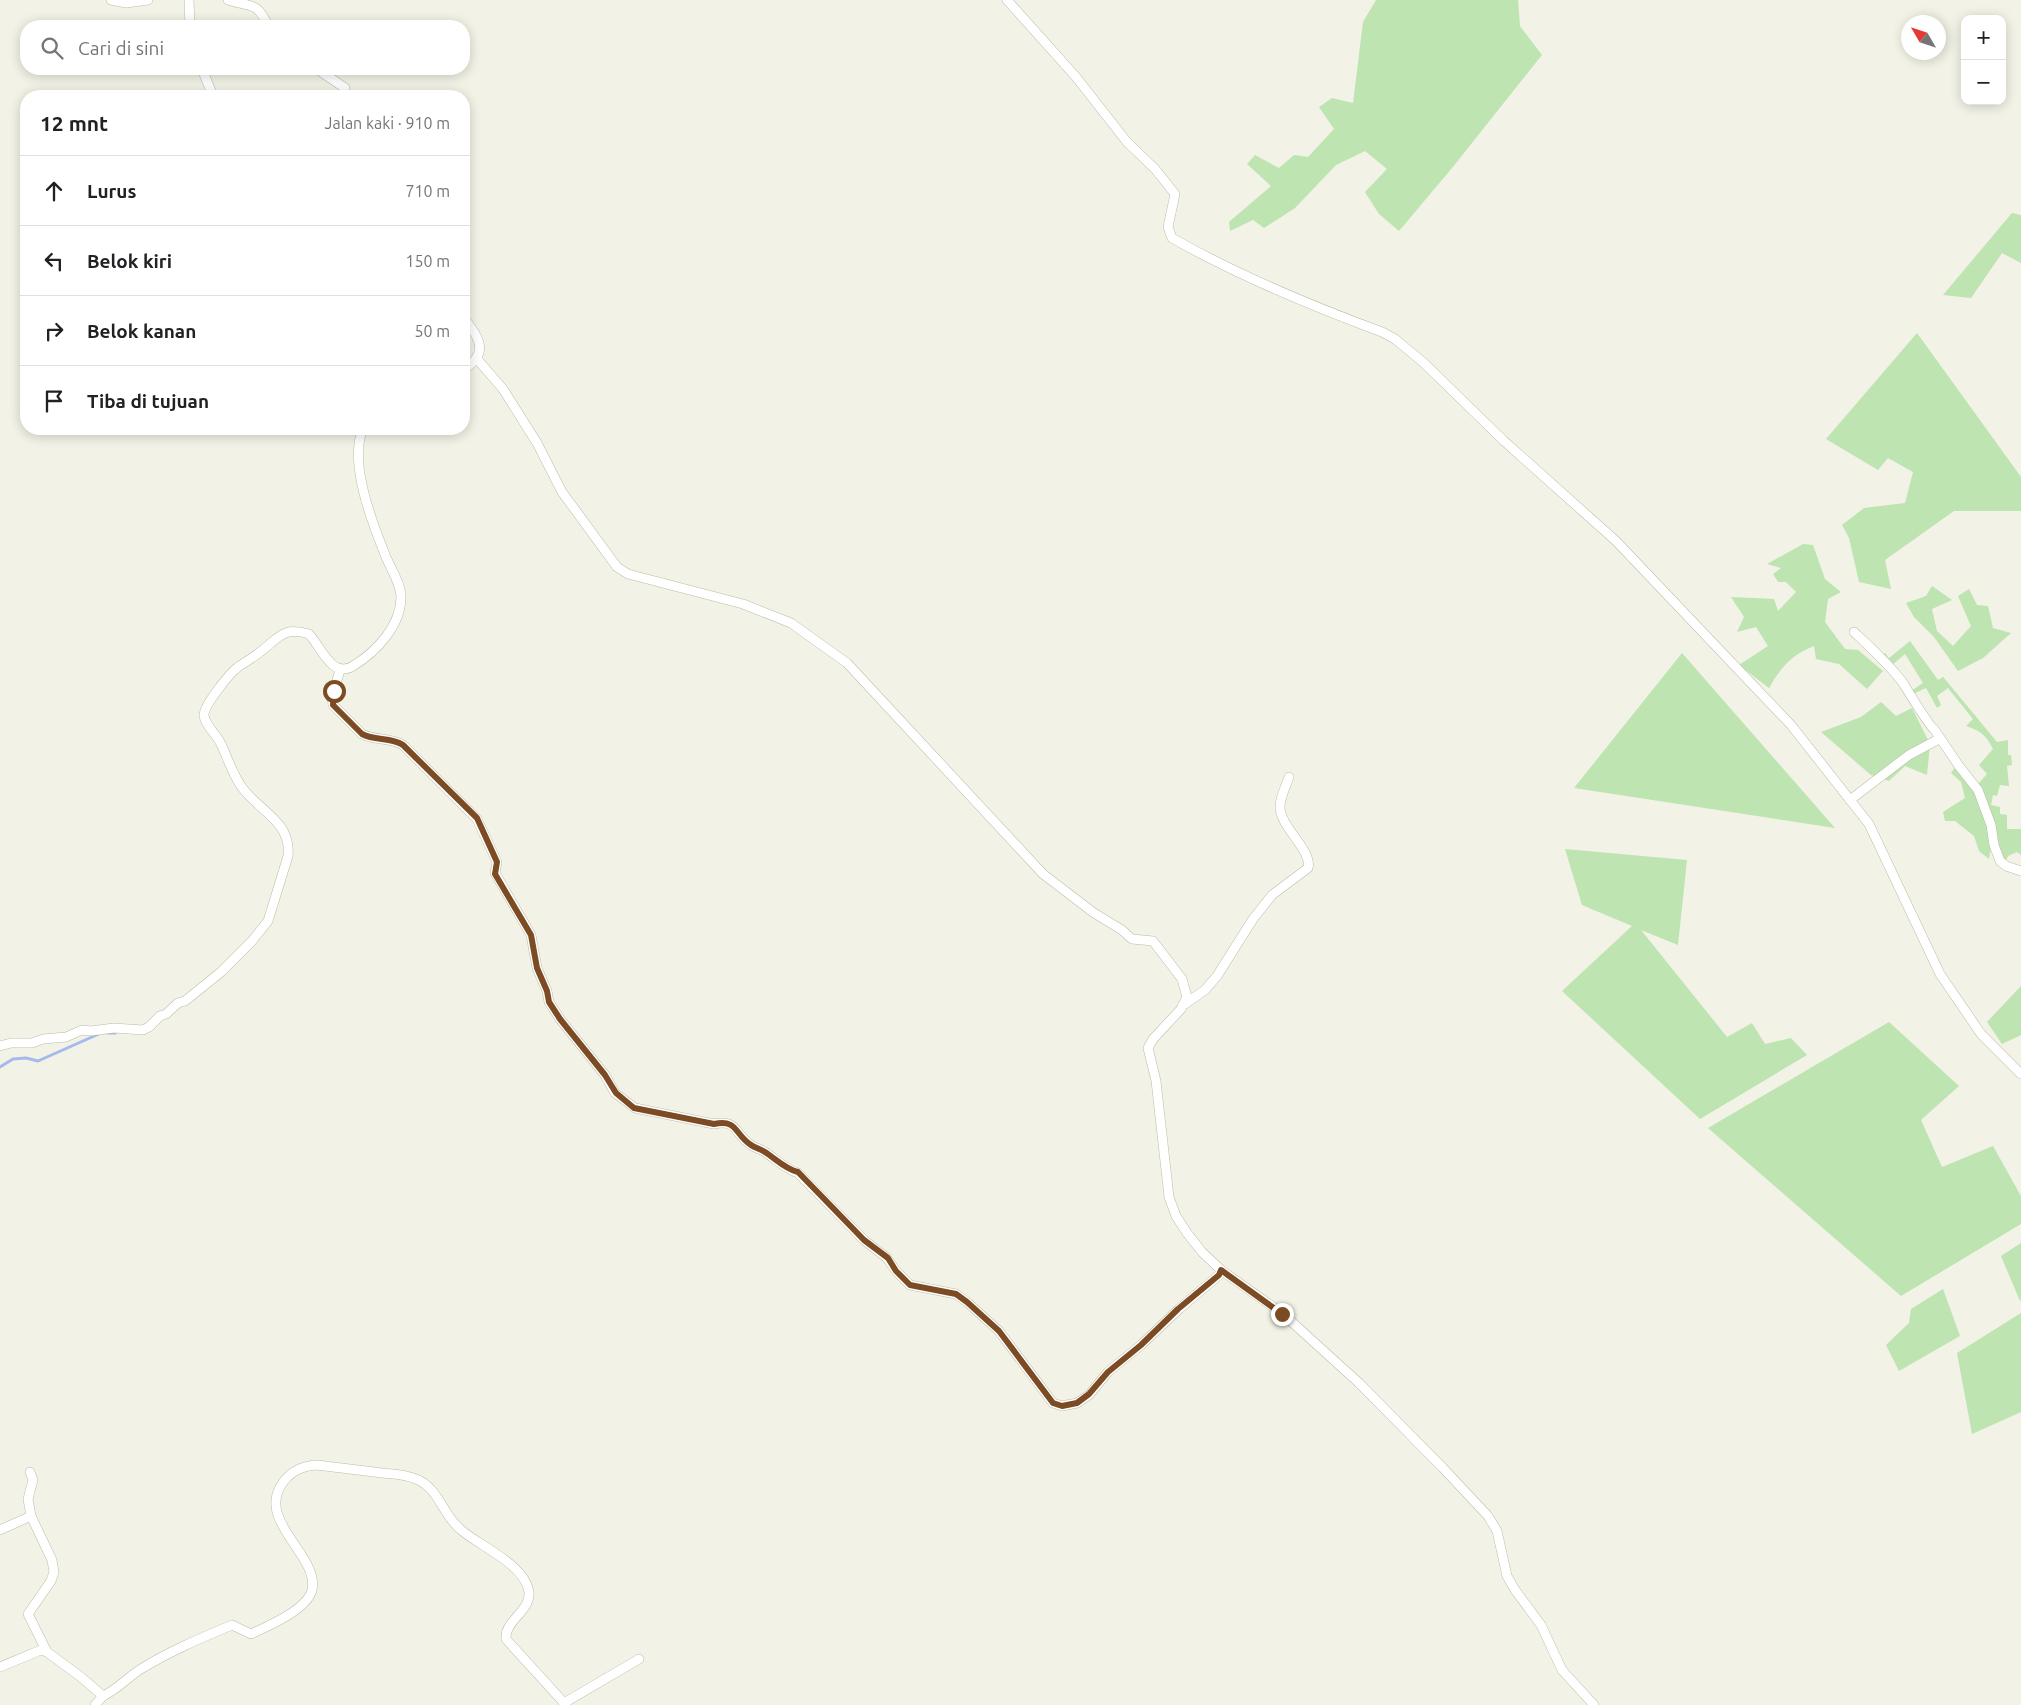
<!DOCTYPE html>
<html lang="id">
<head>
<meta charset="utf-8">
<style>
	body { margin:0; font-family:Ubuntu,sans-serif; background:#f2f2f2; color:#202124 }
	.controls { position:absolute; right:15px; top:15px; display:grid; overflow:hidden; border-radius:10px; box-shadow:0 2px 12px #0003 }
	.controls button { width:45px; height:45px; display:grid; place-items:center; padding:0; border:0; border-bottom:1px solid #e0e0e0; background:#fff; color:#202124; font:25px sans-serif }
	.compass { position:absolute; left:1901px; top:15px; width:45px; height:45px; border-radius:50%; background:#fff; box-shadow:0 2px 12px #0003; rotate:309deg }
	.stop { position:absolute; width:15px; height:15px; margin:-11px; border:4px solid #7c4b23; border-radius:50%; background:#fff }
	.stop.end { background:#7c4b23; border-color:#fff; box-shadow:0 1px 5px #0008 }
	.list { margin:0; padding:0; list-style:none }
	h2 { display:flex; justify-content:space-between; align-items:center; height:65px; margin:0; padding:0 20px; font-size:21px }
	h2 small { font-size:16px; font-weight:400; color:#757577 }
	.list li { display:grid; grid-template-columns:32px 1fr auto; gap:15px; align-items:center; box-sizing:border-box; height:70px; padding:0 20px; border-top:1px solid #e0e0e0 }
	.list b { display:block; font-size:19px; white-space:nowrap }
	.list em { font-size:16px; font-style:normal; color:#757577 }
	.icon { flex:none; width:28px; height:28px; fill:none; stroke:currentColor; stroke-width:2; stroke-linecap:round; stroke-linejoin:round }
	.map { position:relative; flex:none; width:2021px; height:1705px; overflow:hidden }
	.search { position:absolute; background:#fff; box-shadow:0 2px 12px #0003; left:20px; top:20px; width:450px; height:55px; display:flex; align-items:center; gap:12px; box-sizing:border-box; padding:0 18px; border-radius:20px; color:#757577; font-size:19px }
	.panel { position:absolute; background:#fff; box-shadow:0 2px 12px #0003; left:20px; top:90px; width:450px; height:345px; border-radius:20px }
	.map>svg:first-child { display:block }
	.green { fill:#bde4b1 }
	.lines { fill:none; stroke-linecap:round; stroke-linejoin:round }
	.stream { stroke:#a5b9eb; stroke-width:3 }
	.street-casing { stroke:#bcbca9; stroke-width:10 }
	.street { stroke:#fff; stroke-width:9 }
	.route { stroke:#7c4b23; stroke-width:6 }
</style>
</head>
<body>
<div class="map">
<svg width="2021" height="1705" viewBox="0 0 2021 1705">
	<rect width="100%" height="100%" fill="#f2f2e6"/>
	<!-- green -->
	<g class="green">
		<polygon points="1376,0 1518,0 1520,26 1542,55 1452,168 1399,231 1379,214 1365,192 1387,169 1365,151 1336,165 1295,208 1264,228 1253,220 1230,231 1229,222 1271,186 1247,164 1255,155 1279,168 1294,155 1308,157 1334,129 1319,107 1332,98 1353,103 1363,22"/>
		<polygon points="2012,213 2021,215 2021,263 2002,253 1971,298 1943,295"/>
		<polygon points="1917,333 2021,477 2021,511 1954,511 1885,560 1891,589 1859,582 1849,538 1842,525 1864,508 1905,503 1913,472 1888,458 1878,470 1826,439"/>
		<path d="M1803 544 1813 545 1825 579 1841 592 1828 599 1825 622 1845 649 1858 650 1883 671 1867 689 1839 664 1816 659 1814 646C1790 656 1782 666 1769 688L1739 665 1768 646 1756 627 1737 632 1744 617 1731 597 1774 599 1778 611 1796 592 1786 582H1778L1773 574 1781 568 1767 564Z"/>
		<polygon points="1932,586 1952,600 1932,609 1937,631 1953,646 1971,626 1958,596 1969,589 1977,605 1988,606 1993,628 2011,633 1983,658 1958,671 1934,637 1914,617 1906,603 1926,596"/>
		<path d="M1910 641 1938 680 1943 677 1944 678 1997 742 2008 740V755H2011L2012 765 2007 766 2009 786 2000 785 1997 796 1993 795 1991 805 2000 807V814L2007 815V829H2021V855L2017 852 2008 856 2005 863 2001 859 1978 784 1987 774 1979 765 1993 749C1986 735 1981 731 1966 726L1973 719 1948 688 1937 696 1941 705 1937 708 1926 688 1913 694 1911 691 1923 683 1905 654 1891 666 1881 656 1885 653 1889 658Z"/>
		<polygon points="1682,653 1835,828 1574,788"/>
		<polygon points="1881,702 1896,716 1912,708 1930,744 1927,775 1905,766 1889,781 1871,775 1821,732 1861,717"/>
		<polygon points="1955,767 1972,781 1993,836 1989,859 1979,851 1974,836 1955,821 1945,821 1943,812 1965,798 1961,782 1951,773"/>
		<polygon points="1565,849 1687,860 1678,945 1641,930 1727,1037 1752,1023 1765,1044 1791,1038 1807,1055 1700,1119 1562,991 1632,926 1582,905"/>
		<polygon points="2021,986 2021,1035 2002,1044 1987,1022"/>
		<polygon points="1889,1022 1959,1086 1921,1120 1942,1167 1993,1146 2021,1196 2021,1224 1901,1296 1708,1128"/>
		<polygon points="2021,1243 2021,1300 2020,1301 2001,1256"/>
		<polygon points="1943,1289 1960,1336 1899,1371 1886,1345 1909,1323 1911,1309"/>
		<polygon points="2021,1313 2021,1412 1972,1434 1957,1353"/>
	</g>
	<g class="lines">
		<!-- stream -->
		<g class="stream">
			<polyline points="107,1033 115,1033"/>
			<polyline points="0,1067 13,1059 26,1058 38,1061 101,1033"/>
		</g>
		<!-- street casing -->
		<g class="street-casing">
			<g id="street">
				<polyline points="111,0 126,3 148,0"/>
				<polyline points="189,0 190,26"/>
				<path d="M228 0C252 8 255 0 268 25"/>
				<path d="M1007 0 1076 77 1127 142 1155 169 1175 194 1168 227 1172 238C1239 276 1309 305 1382 332L1395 339 1424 363 1504 441 1616 541 1791 725 1869 824 1940 974 1981 1034 2021 1074"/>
				<polyline points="202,69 213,96"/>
				<polyline points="317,69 345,88"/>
				<path d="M464 318C479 337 490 353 464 369"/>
				<polyline points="477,359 503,389 537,443 562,492 617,567 628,574 743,604 791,623 847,663 1043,874 1094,913 1122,930 1132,939 1153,941 1182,979 1187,997 1181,1009 1153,1039 1148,1048 1156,1081 1169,1197 1176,1216 1187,1233 1202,1252 1221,1270 1283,1314 1359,1383 1443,1468 1488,1516 1497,1531 1507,1576 1515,1590 1541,1625 1562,1670 1594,1705"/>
				<path d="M1854 632C1871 648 1890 665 1903 683 1908 691 1929 726 1934 729L1959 766 1978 790 1991 825 1994 845 2000 861 2006 866 2021 871"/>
				<path d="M340 670 332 697 333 705 362 734C375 741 391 737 403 745L477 819 497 862 495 873 531 935 537 968 547 991 549 1002 560 1019 605 1075 615 1093 635 1108 714 1124C738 1119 734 1134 751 1145 755 1148 761 1149 765 1152 776 1159 785 1169 798 1173L864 1240 887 1258 896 1271 910 1285 956 1294 967 1302 999 1331 1053 1403 1062 1406 1077 1403 1089 1395 1108 1372 1141 1345 1179 1309 1219 1275 1221 1270"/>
				<polyline points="1850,800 1909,755 1939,739"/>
				<path d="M1185 1004 1205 990 1217 976 1253 919 1272 895 1308 868C1313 851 1280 827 1280 807 1280 797 1286 786 1289 777"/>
				<path d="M0 1046 11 1043H32L43 1039 66 1037 82 1030 91 1031 114 1028 143 1030 149 1027 160 1016 166 1014 178 1003 185 1001 221 972 252 941 268 921 288 856C292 821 257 810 241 786 232 773 227 756 220 742 215 733 206 726 204 716 203 706 230 673 238 667 245 662 253 658 260 652 279 638 283 626 309 634 321 647 332 679 353 666 376 652 401 626 401 597 401 584 391 569 386 557 373 525 348 462 363 429"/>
				<polyline points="30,1472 33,1480 28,1499 31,1516 52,1560 54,1572 51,1581 28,1614 47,1652"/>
				<polyline points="0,1530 31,1516"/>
				<path d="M0 1667 41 1650 47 1652 81 1677 103 1696C118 1689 128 1677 141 1669 170 1651 201 1638 232 1625L251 1634C268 1626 307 1610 312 1590 320 1555 253 1520 284 1481 293 1470 303 1466 317 1465 339 1468 360 1470 382 1473 393 1474 405 1474 416 1479 439 1488 442 1514 460 1529 479 1546 525 1564 529 1592 531 1611 504 1621 506 1639L566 1705"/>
				<polyline points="564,1703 639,1659"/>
				<polyline points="95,1705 103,1696"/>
			</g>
		</g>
		<!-- street -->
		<use href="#street" class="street"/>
	</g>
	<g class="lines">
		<!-- route -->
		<path class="route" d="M334 691 333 705 362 734C375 741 391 737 403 745L477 818 497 862 495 874 531 935 537 968 547 991 549 1002 560 1019 605 1075 616 1093 634 1108 714 1124C738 1119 734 1134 751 1145 755 1148 761 1149 765 1152 776 1159 785 1169 798 1172L864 1240 888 1258 896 1271 910 1285 956 1294 967 1302 999 1331 1053 1403 1062 1406 1077 1403 1089 1394 1108 1372 1141 1345 1178 1309 1219 1275 1221 1270 1282 1314"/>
	</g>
</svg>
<div class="controls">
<button>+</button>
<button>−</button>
</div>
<svg class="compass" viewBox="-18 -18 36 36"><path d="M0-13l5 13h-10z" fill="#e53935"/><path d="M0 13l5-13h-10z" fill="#757577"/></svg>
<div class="stop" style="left:334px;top:691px"></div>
<div class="stop end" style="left:1282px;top:1314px"></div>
<div class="search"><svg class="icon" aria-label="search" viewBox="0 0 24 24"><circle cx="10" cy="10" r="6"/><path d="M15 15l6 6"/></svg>Cari di sini</div>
<section class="panel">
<h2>12 mnt<small>Jalan kaki · 910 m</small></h2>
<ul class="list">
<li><svg class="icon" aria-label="ahead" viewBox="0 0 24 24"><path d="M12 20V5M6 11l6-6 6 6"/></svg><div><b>Lurus</b></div><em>710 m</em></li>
<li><svg class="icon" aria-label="left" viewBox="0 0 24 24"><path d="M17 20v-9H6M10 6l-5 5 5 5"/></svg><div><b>Belok kiri</b></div><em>150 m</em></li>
<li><svg class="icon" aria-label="right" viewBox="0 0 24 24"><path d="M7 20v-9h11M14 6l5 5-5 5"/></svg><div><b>Belok kanan</b></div><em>50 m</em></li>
<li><svg class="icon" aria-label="arrive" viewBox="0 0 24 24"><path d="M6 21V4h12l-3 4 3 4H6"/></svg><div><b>Tiba di tujuan</b></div></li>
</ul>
</section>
</div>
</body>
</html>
